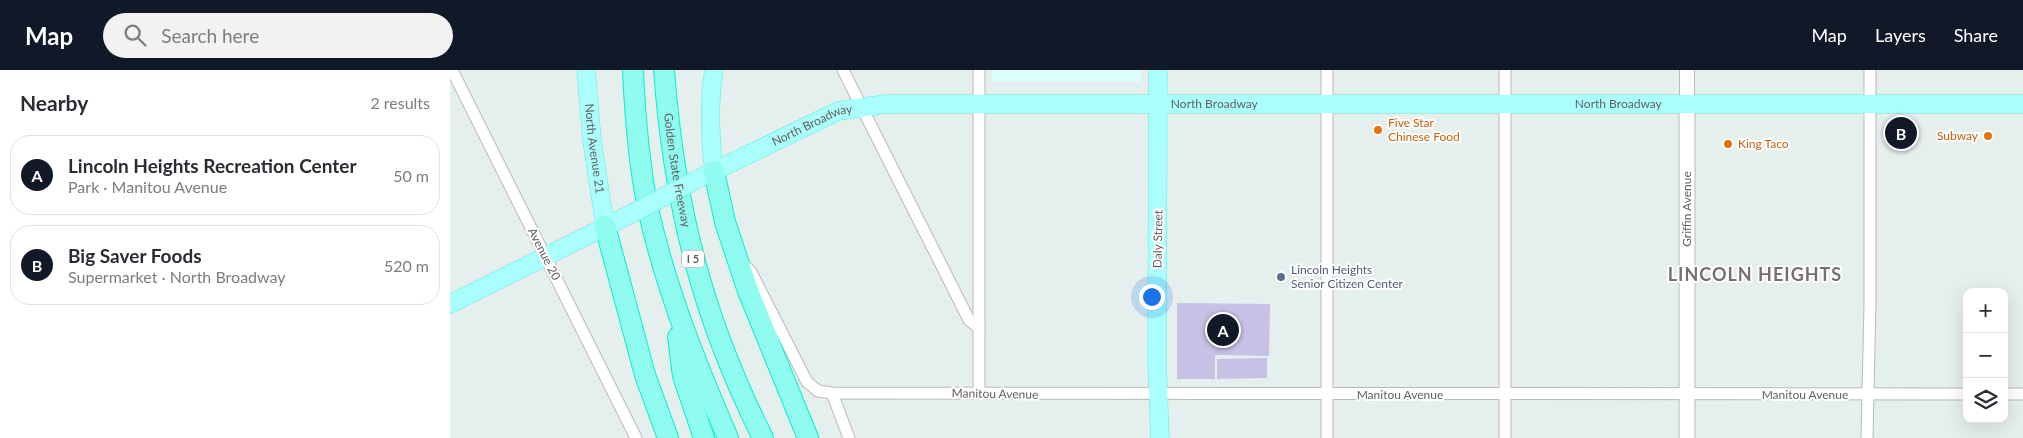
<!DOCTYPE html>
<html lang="en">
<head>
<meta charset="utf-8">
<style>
	body { margin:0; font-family:Lato,sans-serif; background:#f2f2f3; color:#2b2b33 }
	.controls { position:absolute; right:15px; bottom:15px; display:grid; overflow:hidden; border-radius:10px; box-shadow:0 5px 20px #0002 }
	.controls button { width:45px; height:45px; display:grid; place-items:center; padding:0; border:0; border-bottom:1px solid #e1e1e2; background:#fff; color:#2b2b33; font:25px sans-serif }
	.you { position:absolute; left:701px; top:226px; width:18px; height:18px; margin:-12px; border:4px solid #fff; border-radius:50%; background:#1a73e8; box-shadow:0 0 0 8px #1a73e833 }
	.badge { display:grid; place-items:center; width:32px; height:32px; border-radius:50%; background:#111827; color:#fff; font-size:16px; font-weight:700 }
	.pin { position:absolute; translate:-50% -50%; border:2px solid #fff; box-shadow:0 1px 5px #0006 }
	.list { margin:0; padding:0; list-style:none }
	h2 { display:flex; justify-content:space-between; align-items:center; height:65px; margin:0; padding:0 20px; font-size:21px }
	h2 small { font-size:16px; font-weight:400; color:#7c7c81 }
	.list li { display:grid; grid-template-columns:32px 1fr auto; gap:15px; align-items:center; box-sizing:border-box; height:80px; margin:0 10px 10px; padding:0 10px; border:1px solid #e1e1e2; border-radius:20px }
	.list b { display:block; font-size:19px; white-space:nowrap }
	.list p { margin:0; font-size:16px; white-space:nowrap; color:#7c7c81 }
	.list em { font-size:16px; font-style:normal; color:#7c7c81 }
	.icon { flex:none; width:28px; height:28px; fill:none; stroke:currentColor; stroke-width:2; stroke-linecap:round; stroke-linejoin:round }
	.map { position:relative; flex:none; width:1573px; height:368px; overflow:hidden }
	header { display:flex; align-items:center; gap:30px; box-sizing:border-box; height:70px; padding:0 25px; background:#111827; color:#fff }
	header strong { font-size:24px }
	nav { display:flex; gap:28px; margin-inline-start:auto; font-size:18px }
	.search { width:350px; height:45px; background:#f2f2f3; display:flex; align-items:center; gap:12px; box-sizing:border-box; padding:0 18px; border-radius:28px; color:#7c7c81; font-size:19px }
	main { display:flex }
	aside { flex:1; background:#fff }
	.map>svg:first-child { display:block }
	.commercial { fill:#dbfefa }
	.green { fill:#c7c1e6 }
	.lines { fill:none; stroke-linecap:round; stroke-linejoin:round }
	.minor-casing { stroke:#beb7b9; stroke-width:13 }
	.tertiary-casing { stroke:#beb7b9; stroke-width:16 }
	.secondary-casing { stroke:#beb6b8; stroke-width:17 }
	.primary-casing { stroke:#5cf0dc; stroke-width:19 }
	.motorway-casing { stroke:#02f1c8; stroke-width:22 }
	.minor { stroke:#fff; stroke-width:11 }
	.tertiary { stroke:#fff; stroke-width:14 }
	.secondary { stroke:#fff; stroke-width:15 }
	.primary { stroke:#aafefc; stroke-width:18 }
	.motorway { stroke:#8ffcef; stroke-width:20 }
	.primary-bridge-casing { stroke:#5cf0dc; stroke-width:19; stroke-linecap:butt }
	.primary-bridge { stroke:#aafefc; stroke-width:18 }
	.food-dot { fill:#e8710a; stroke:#fff; stroke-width:2 }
	.service-dot { fill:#5c6f8a; stroke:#fff; stroke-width:2 }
	.labels { text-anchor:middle; stroke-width:4; stroke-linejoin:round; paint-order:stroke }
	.shield { fill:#fff; stroke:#938e8f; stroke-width:1 }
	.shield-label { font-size:11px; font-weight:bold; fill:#655d5f }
	.street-label { font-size:12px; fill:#655d5f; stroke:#fff }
	.food-label { font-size:12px; fill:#c56008; stroke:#fff; text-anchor:start }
	.service-label { font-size:12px; fill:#4e5e75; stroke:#fff; text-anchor:start }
	.district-label { font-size:18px; font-weight:bold; letter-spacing:1px; fill:#776e71; stroke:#fff }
</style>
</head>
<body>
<header>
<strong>Map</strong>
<div class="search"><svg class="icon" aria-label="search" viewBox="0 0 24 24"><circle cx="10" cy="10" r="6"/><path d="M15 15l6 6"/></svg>Search here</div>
<nav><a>Map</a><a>Layers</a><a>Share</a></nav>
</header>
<main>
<aside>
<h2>Nearby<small>2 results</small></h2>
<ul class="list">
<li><span class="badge">A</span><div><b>Lincoln Heights Recreation Center</b><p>Park · Manitou Avenue</p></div><em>50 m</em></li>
<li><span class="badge">B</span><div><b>Big Saver Foods</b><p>Supermarket · North Broadway</p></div><em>520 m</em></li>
</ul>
</aside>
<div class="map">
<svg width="1573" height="368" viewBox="0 0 1573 368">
	<rect width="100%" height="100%" fill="#e5efee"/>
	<!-- commercial -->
	<rect class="commercial" x="542" y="0" width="149" height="12"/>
	<!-- green -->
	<g class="green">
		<polygon points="727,233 820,234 819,286 765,285 765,309 727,309"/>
		<polygon points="817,288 817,308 767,309 767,289"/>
	</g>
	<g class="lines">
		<!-- minor casing -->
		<g class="minor-casing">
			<g id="minor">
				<polyline points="2,0 186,368"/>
				<polyline points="393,0 519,250 529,258"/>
				<polyline points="529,0 529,323"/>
				<polyline points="296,197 301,202 357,312 368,321 382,323 1517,324"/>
				<polyline points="382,323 399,368"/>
				<polyline points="1554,324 1573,324"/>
				<polyline points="877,368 877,0"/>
				<polyline points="1055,368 1055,0"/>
				<polyline points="1417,368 1420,233 1420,0"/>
			</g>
		</g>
		<!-- tertiary casing -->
		<g class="tertiary-casing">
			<polyline id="tertiary" points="1237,0 1237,35"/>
		</g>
		<!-- secondary casing -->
		<g class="secondary-casing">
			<polyline id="secondary" points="1237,368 1237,35"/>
		</g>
		<!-- primary casing -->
		<g class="primary-casing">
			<g id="primary">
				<path id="s1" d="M136 0 142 70 155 156"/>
				<path d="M264 0C258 34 260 67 264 101"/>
				<polyline points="708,0 707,293 710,368"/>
				<path id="s2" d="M252 107 388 41 435 34H1573"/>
				<polyline points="0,234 183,143"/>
			</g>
		</g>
		<!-- motorway casing -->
		<g class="motorway-casing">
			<g id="motorway">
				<path d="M183 0C185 46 189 94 198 139 216 219 246 294 278 368"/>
				<path id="s3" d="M214 0C224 135 252 247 313 368"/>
				<polyline points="264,101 275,152 298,221 358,368"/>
				<polyline points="155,156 195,305 218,368"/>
				<polyline points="228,267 233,306 254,368"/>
			</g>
		</g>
		<!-- minor -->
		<use href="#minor" class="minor"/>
		<!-- tertiary -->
		<use href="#tertiary" class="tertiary"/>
		<!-- secondary -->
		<use href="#secondary" class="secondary"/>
		<!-- primary -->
		<use href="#primary" class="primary"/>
		<!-- motorway -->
		<use href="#motorway" class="motorway"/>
		<!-- primary-bridge casing -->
		<g class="primary-bridge-casing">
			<polyline id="primary-bridge" points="183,143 246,110"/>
		</g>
		<!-- primary-bridge -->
		<use href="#primary-bridge" class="primary-bridge"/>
	</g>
	<!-- markers -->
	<g class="food-dot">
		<circle cx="928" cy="60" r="5"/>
		<circle cx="1538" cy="66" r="5"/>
		<circle cx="1278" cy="74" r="5"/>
	</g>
	<circle class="service-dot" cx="831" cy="207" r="5"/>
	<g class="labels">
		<!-- shield labels -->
		<rect class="shield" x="232" y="180.5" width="22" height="17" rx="4"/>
		<g class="shield-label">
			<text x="243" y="193">I 5</text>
		</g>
		<!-- street labels -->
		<g class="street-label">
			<text dy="4" stroke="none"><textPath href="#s2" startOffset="528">North Broadway</textPath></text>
			<text dy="4" stroke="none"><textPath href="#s2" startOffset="932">North Broadway</textPath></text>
			<text dy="4" stroke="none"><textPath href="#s2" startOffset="122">North Broadway</textPath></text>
			<text dy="4" stroke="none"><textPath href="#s1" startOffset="79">North Avenue 21</textPath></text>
			<text dy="4" stroke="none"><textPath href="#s3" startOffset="101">Golden State Freeway</textPath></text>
			<text transform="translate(1237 139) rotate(-90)" y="4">Griffin Avenue</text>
			<text transform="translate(708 169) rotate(-89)" y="4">Daly Street</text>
			<text transform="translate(94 184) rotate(63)" y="4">Avenue 20</text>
			<text transform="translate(545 324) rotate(1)" y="4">Manitou Avenue</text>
			<text x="950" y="329">Manitou Avenue</text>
			<text x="1355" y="329">Manitou Avenue</text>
		</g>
		<!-- food labels -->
		<g class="food-label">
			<text x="938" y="57">Five Star<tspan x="938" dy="14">Chinese Food</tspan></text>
			<text x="1528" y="70" text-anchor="end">Subway</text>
			<text x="1288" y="78">King Taco</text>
		</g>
		<!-- service labels -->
		<g class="service-label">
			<text x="841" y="204">Lincoln Heights<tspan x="841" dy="14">Senior Citizen Center</tspan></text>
		</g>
		<!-- district labels -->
		<g class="district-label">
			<text x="1305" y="211">LINCOLN HEIGHTS</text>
		</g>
	</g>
</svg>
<div class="controls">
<button>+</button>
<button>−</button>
<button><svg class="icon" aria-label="layers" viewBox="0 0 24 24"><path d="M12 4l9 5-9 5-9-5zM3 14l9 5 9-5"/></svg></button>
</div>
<div class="you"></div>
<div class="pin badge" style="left:773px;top:260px">A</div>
<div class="pin badge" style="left:1451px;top:63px">B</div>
</div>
</main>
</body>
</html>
